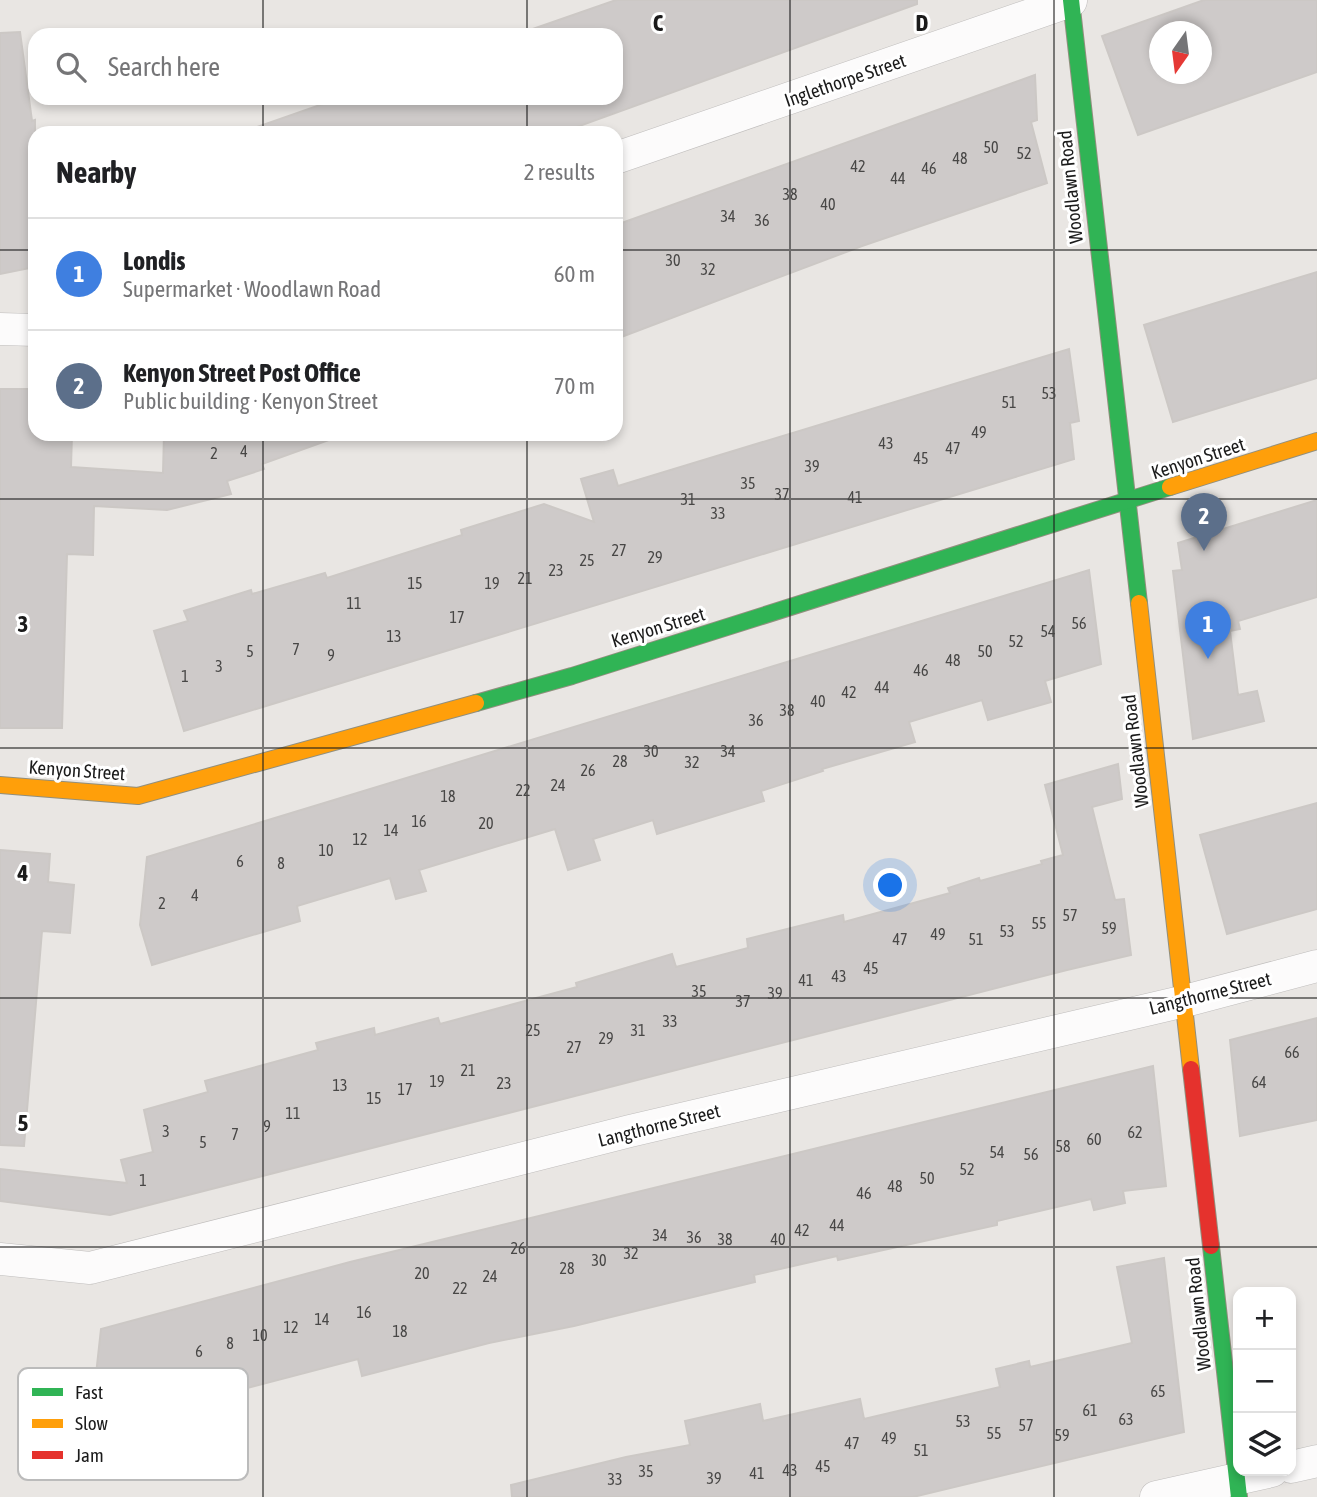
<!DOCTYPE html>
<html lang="en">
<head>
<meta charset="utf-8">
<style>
	body { margin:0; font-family:"Asap Condensed",sans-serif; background:#f6f6f6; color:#202124 }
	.controls { position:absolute; right:21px; bottom:21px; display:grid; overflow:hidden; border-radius:14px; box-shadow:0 4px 10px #0003 }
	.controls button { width:63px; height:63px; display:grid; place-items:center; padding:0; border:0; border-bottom:2px solid #e0e0e0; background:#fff; color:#202124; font:35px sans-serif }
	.compass { position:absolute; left:1149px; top:21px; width:63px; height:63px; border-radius:50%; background:#fff; box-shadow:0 4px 10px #0003; rotate:194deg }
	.you { position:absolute; left:891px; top:886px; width:24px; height:24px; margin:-18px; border:5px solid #fff; border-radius:50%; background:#1a73e8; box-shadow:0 0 0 10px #1a73e833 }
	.badge { display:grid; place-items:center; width:46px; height:46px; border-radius:50%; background:#1a73e8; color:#fff; font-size:23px; font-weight:700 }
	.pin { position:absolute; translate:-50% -58px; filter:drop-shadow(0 2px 4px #0008) }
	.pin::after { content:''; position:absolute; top:37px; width:24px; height:21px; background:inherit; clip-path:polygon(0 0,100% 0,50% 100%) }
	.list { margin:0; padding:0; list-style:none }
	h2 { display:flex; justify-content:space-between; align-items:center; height:91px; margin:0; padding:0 28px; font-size:30px }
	h2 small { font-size:23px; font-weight:400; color:#757577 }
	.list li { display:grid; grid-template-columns:46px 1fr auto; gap:21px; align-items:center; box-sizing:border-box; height:112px; padding:0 28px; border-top:2px solid #e0e0e0 }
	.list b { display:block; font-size:26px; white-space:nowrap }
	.list p { margin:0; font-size:23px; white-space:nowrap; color:#757577 }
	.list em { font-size:23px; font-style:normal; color:#757577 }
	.icon { flex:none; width:38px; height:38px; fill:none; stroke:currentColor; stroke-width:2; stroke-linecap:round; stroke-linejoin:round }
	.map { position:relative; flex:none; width:1317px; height:1497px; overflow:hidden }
	.search { position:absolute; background:#fff; box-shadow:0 4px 10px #0003; left:28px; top:28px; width:595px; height:77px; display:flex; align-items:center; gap:18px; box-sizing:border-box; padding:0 24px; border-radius:21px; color:#757577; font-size:26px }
	.panel { position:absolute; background:#fff; box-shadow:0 4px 10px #0003; left:28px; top:126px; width:595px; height:315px; border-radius:21px }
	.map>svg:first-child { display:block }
	.building { fill:#cecac9; stroke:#ccc8c5; stroke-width:2; fill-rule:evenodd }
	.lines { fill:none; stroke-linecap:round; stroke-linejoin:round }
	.street-casing { stroke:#bfbdbc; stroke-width:33 }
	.fast-casing { stroke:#918f7e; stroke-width:18 }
	.slow-casing { stroke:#918f7e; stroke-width:18 }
	.jam-casing { stroke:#918f7e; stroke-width:18 }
	.street { stroke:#fcfbfb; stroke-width:32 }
	.fast { stroke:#30b455; stroke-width:16 }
	.slow { stroke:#ff9f0a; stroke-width:16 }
	.jam { stroke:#e5322d; stroke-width:16 }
	.grid { fill:none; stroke:#1b1b1b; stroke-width:2; stroke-opacity:0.55 }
	.labels { text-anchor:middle; stroke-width:6; stroke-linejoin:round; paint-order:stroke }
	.number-label { font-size:16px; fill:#484746 }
	.street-label { font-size:19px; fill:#1b1b1b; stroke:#fff }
	.key { fill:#fff; stroke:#bbb; stroke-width:2 }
	.key-label { font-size:19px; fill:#1b1b1b }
	.grid-label { font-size:23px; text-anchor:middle; font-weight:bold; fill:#1b1b1b; stroke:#fff; stroke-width:6; stroke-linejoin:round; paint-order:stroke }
</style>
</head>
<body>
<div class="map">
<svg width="1317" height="1497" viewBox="0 0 1317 1497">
	<rect width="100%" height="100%" fill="#e9e6e3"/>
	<!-- building -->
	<g class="building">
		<polygon points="616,0 917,0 917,4 560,133 255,133 254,128 340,98 616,98 616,35 531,35 530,30"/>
		<path d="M1204 0H1317V72L1138 135 1102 36ZM1159 32H1201V74H1159Z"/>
		<polygon points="20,32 32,121 35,120 35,267 0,274 0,33"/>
		<polygon points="1035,75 1037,120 1031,122 1047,183 862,246 616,339 616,225"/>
		<polygon points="1317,272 1317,378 1173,422 1144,325"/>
		<polygon points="1069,349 1079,421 1070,423 1074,459 184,731 154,631 188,621 184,611 251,590 252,594 325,573 327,578 462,535 461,530 544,504 594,522 581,479 613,470 618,486"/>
		<polygon points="0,389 35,389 35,434 72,434 71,467 163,473 164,434 333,434 334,438 262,464 264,469 227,481 231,494 167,510 94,506 93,555 67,554 62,728 0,728"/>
		<polygon points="1317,500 1317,597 1238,621 1240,629 1230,631 1238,695 1257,691 1264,721 1193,739 1173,571 1182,570 1178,543"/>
		<polygon points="1089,570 1101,664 1045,681 1051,702 988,720 982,700 909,722 915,742 822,769 823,771 761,791 764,801 657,834 653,820 593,839 600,860 568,870 555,829 419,870 426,891 396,899 390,878 297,906 300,921 152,965 140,925 147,857"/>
		<polygon points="1118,764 1122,799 1092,807 1115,900 1124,899 1131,955 1067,970 110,1215 0,1201 0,1169 127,1183 121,1160 153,1152 144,1110 208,1092 205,1081 318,1050 316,1043 374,1028 375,1035 438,1018 440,1024 577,987 576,983 672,954 676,967 748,948 747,939 843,915 844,922 950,893 948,888 979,878 980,881 1042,864 1041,861 1063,855 1045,785"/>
		<polygon points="1317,803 1317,909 1227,934 1200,835"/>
		<polygon points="0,850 50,854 48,882 74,885 70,933 42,931 24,1146 0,1145"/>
		<polygon points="1317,1018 1317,1120 1240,1136 1230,1040"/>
		<polygon points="1153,1066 1166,1186 1123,1191 1125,1203 1094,1210 1091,1199 997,1221 997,1225 838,1260 837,1256 754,1275 755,1282 574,1326 489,1343 362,1376 358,1359 90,1429 101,1329 350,1262"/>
		<polygon points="1164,1258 1184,1432 913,1497 512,1497 511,1485 626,1457 690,1445 685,1421 760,1404 763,1421 860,1399 864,1419 1000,1387 996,1369 1029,1361 1030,1367 1132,1343 1117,1267"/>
	</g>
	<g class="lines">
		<!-- street casing -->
		<g class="street-casing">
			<g id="street">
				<polyline points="616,158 1071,1"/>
				<polyline points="0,329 35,330"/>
				<polyline points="0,1259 90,1268 630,1131 1185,1001 1317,966"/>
				<polyline points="1291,1467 1317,1461"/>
				<polyline points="1156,1497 1272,1471"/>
			</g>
		</g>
		<!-- fast casing -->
		<g class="fast-casing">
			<g id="fast">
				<polyline points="1071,0 1139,603"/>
				<polyline points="476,703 572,676 1170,487"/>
				<polyline points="1211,1246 1239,1497"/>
			</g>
		</g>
		<!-- slow casing -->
		<g class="slow-casing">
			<g id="slow">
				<polyline points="1170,487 1317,441"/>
				<polyline points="1139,603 1191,1069"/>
				<polyline points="0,785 138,796 476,703"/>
			</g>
		</g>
		<!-- jam casing -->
		<g class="jam-casing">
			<polyline id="jam" points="1191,1069 1211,1246"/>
		</g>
		<!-- street -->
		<use href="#street" class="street"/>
		<!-- fast -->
		<use href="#fast" class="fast"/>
		<!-- slow -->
		<use href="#slow" class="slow"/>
		<!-- jam -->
		<use href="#jam" class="jam"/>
	</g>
	<!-- grid -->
	<path class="grid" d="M263 0V35M527 0V35M790 0V1497M1054 0V1497M263 98V133M527 98V133M0 250H35M616 250H1317M263 434V1497M527 434V1497M0 499H1317M0 748H1317M0 998H1317M0 1247H1317"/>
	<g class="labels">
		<!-- number labels -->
		<g class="number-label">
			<text x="991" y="153">50</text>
			<text x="1024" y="159">52</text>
			<text x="960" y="164">48</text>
			<text x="858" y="172">42</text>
			<text x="929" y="174">46</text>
			<text x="898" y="184">44</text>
			<text x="790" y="200">38</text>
			<text x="828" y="210">40</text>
			<text x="728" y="222">34</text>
			<text x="762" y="226">36</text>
			<text x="673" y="266">30</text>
			<text x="708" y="275">32</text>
			<text x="1049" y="399">53</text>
			<text x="1009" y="408">51</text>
			<text x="979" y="438">49</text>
			<text x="886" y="449">43</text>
			<text x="953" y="454">47</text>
			<text x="244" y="457">4</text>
			<text x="214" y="459">2</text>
			<text x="921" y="464">45</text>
			<text x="812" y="472">39</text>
			<text x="748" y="489">35</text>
			<text x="782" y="500">37</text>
			<text x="855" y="503">41</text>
			<text x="688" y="505">31</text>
			<text x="718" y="519">33</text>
			<text x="619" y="556">27</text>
			<text x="655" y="563">29</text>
			<text x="587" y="566">25</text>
			<text x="556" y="576">23</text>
			<text x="525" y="584">21</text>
			<text x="415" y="589">15</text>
			<text x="492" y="589">19</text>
			<text x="354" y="609">11</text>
			<text x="457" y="623">17</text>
			<text x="1079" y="629">56</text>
			<text x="1048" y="637">54</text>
			<text x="394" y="642">13</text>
			<text x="1016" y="647">52</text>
			<text x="296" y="655">7</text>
			<text x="250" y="657">5</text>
			<text x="985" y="657">50</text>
			<text x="331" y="661">9</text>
			<text x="953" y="666">48</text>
			<text x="219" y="672">3</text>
			<text x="921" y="676">46</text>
			<text x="185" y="682">1</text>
			<text x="882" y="693">44</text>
			<text x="849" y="698">42</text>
			<text x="818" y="707">40</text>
			<text x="787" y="716">38</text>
			<text x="756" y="726">36</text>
			<text x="651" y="757">30</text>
			<text x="728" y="757">34</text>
			<text x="620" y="767">28</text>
			<text x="692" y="768">32</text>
			<text x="588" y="776">26</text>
			<text x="558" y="791">24</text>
			<text x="523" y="796">22</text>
			<text x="448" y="802">18</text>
			<text x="419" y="827">16</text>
			<text x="486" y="829">20</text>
			<text x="391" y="836">14</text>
			<text x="360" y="845">12</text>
			<text x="326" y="856">10</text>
			<text x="240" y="867">6</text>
			<text x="281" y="869">8</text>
			<text x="195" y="901">4</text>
			<text x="162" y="909">2</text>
			<text x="1070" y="921">57</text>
			<text x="1039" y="929">55</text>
			<text x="1109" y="934">59</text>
			<text x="1007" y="937">53</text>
			<text x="938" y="940">49</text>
			<text x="900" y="945">47</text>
			<text x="976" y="945">51</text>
			<text x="871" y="974">45</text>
			<text x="839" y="982">43</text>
			<text x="806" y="986">41</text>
			<text x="699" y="997">35</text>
			<text x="775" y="999">39</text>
			<text x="743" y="1007">37</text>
			<text x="670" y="1027">33</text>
			<text x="533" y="1036">25</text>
			<text x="638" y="1036">31</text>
			<text x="606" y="1044">29</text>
			<text x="574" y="1053">27</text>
			<text x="1292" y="1058">66</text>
			<text x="468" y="1076">21</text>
			<text x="437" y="1087">19</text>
			<text x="1259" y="1088">64</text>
			<text x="504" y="1089">23</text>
			<text x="340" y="1091">13</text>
			<text x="405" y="1095">17</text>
			<text x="374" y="1104">15</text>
			<text x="293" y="1119">11</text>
			<text x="267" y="1132">9</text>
			<text x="166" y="1137">3</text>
			<text x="1135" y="1138">62</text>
			<text x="235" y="1140">7</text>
			<text x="1094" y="1145">60</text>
			<text x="203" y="1148">5</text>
			<text x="1063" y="1152">58</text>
			<text x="997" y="1158">54</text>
			<text x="1031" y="1160">56</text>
			<text x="967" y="1175">52</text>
			<text x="927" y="1184">50</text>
			<text x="143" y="1186">1</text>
			<text x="895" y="1192">48</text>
			<text x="864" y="1199">46</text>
			<text x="837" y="1231">44</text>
			<text x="802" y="1236">42</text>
			<text x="660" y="1241">34</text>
			<text x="694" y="1243">36</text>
			<text x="725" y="1245">38</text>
			<text x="778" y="1245">40</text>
			<text x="518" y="1254">26</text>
			<text x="631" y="1259">32</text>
			<text x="599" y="1266">30</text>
			<text x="567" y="1274">28</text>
			<text x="422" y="1279">20</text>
			<text x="490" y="1282">24</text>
			<text x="460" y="1294">22</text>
			<text x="364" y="1318">16</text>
			<text x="322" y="1325">14</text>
			<text x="291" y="1333">12</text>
			<text x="400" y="1337">18</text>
			<text x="260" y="1341">10</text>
			<text x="230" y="1349">8</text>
			<text x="199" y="1357">6</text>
			<text x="1158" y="1397">65</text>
			<text x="1090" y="1416">61</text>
			<text x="1126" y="1425">63</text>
			<text x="963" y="1427">53</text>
			<text x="1026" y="1431">57</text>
			<text x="994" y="1439">55</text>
			<text x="1062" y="1441">59</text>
			<text x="889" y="1444">49</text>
			<text x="852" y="1449">47</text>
			<text x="921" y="1456">51</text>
			<text x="823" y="1472">45</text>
			<text x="790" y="1476">43</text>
			<text x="646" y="1477">35</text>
			<text x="757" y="1479">41</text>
			<text x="714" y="1484">39</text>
			<text x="615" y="1485">33</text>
		</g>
		<!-- street labels -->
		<g class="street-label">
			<text transform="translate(845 80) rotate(-19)" y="7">Inglethorpe Street</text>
			<text transform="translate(1070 187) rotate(-96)" y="7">Woodlawn Road</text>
			<text transform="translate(1198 458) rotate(-18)" y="7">Kenyon Street</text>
			<text transform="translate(658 627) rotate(-17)" y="7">Kenyon Street</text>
			<text transform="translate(1135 751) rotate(-97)" y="7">Woodlawn Road</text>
			<text transform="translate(77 770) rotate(4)" y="7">Kenyon Street</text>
			<text transform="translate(1210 993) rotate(-14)" y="7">Langthorne Street</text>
			<text transform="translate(659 1125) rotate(-14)" y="7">Langthorne Street</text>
			<text transform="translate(1198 1314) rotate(-96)" y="7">Woodlawn Road</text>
		</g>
	</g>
	<!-- legend -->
	<rect x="18" y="1368" width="230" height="112" rx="10" class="key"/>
	<rect x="32" y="1388" width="31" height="8" fill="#30b455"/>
	<rect x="32" y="1419" width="31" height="9" fill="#ff9f0a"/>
	<rect x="32" y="1451" width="31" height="8" fill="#e5322d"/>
	<g class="key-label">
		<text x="75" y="1399">Fast</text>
		<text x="75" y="1430">Slow</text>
		<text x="75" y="1462">Jam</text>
	</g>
	<g class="grid-label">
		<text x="658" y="31">C</text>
		<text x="922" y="31">D</text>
		<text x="23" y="632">3</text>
		<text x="23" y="881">4</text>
		<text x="23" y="1131">5</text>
	</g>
</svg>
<div class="controls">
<button>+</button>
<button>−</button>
<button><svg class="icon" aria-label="layers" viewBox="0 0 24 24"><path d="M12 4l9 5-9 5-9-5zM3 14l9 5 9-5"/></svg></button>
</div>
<svg class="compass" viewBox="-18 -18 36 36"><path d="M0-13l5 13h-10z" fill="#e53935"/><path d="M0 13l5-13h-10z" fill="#757577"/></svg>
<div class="you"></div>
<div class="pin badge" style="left:1208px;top:659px;background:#3f7fe0">1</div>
<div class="pin badge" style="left:1204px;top:551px;background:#5c6f8a">2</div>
<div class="search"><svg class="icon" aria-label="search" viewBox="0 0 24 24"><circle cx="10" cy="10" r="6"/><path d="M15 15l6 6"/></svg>Search here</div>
<section class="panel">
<h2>Nearby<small>2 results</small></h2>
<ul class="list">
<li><span class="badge" style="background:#3f7fe0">1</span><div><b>Londis</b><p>Supermarket · Woodlawn Road</p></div><em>60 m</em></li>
<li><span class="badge" style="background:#5c6f8a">2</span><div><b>Kenyon Street Post Office</b><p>Public building · Kenyon Street</p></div><em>70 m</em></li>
</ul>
</section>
</div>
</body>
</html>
